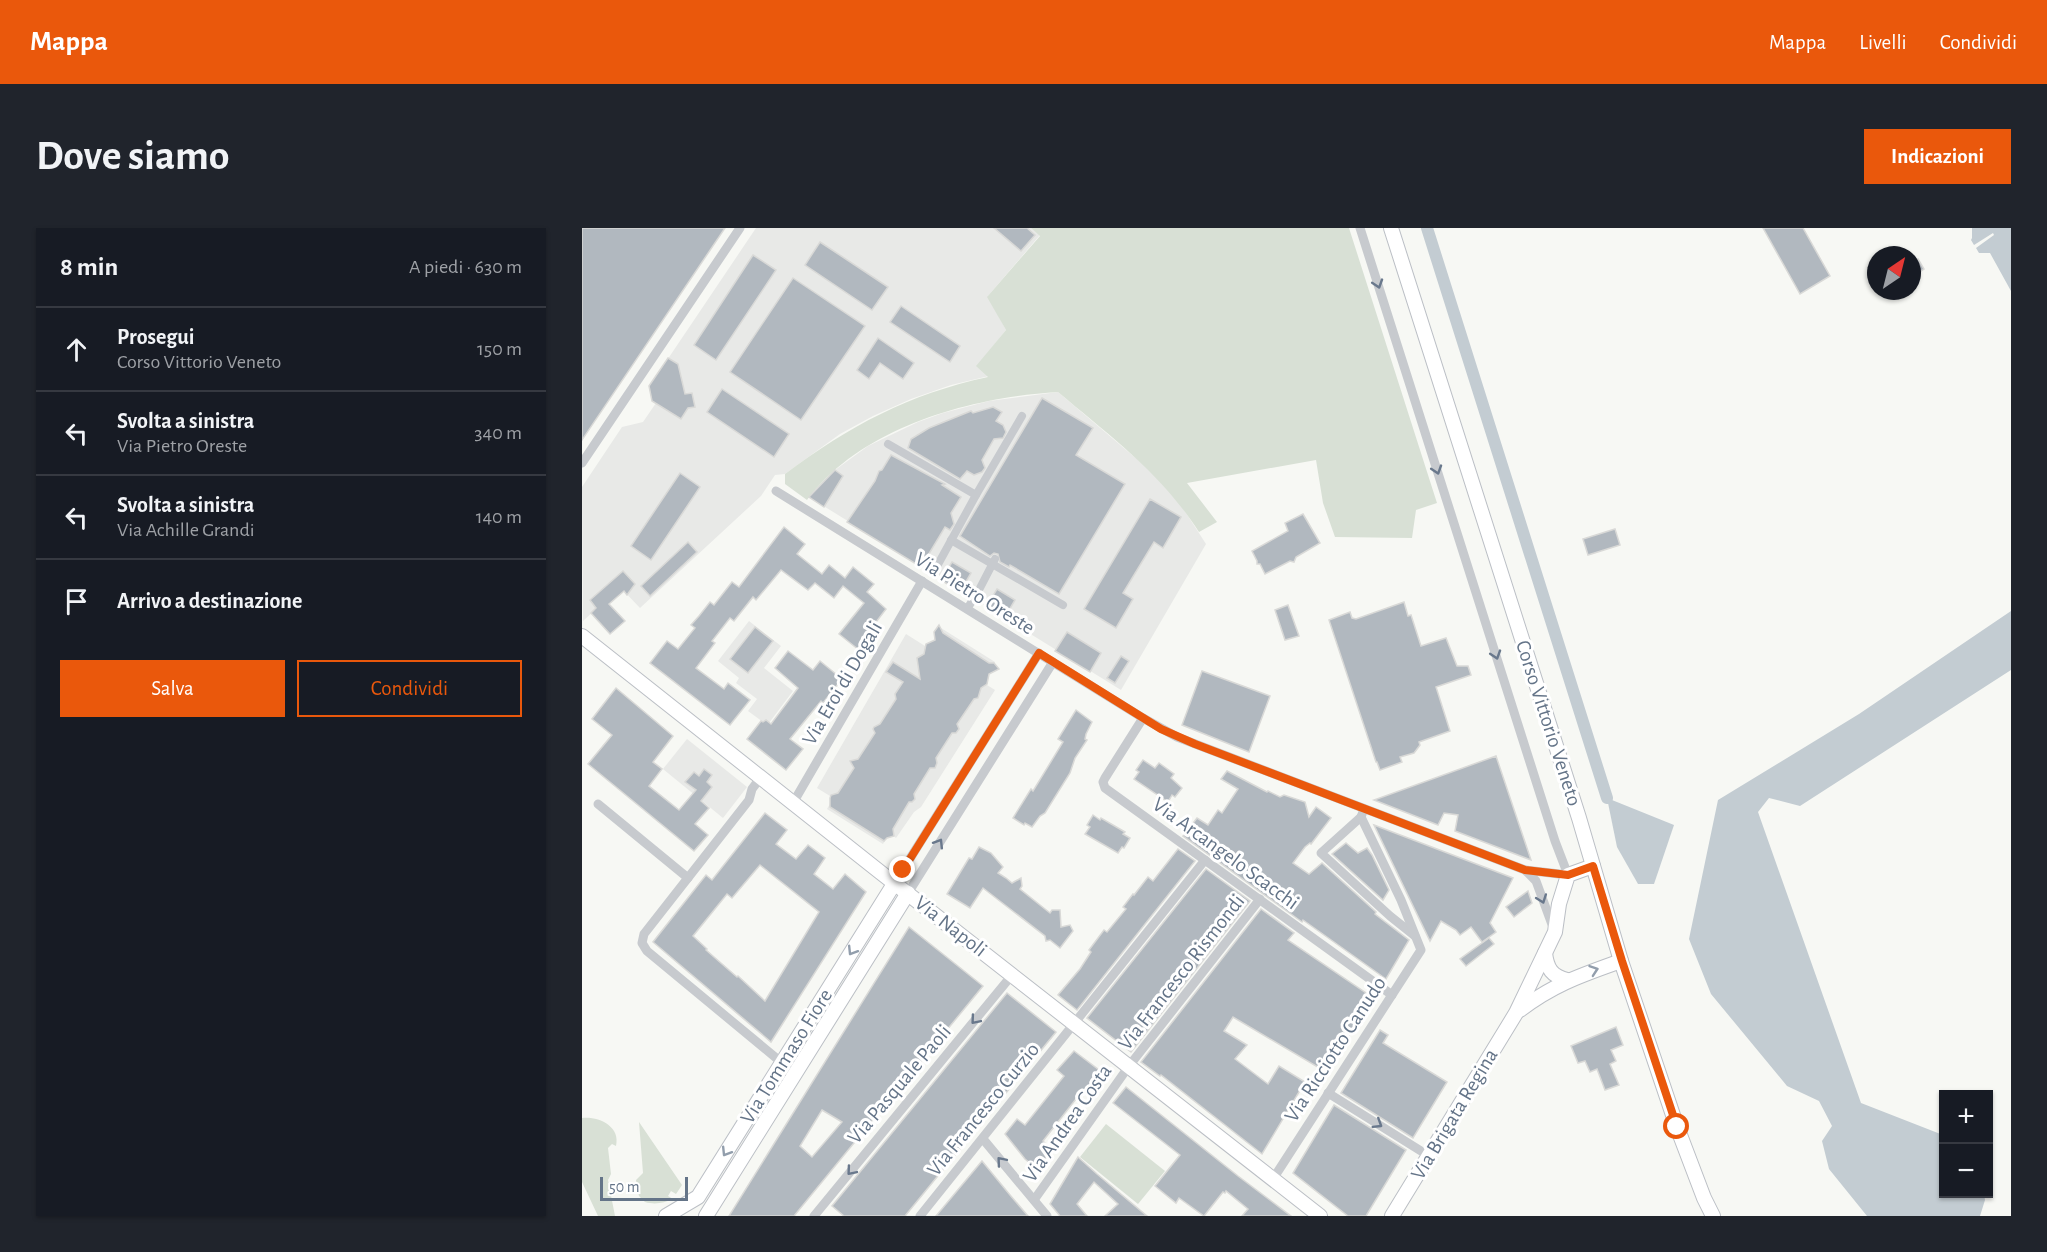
<!DOCTYPE html>
<html lang="it">
<head>
<meta charset="utf-8">
<style>
	body { margin:0; font-family:"Alegreya Sans",sans-serif; background:#20242c; color:#f1f3f6 }
	.controls { position:absolute; right:18px; bottom:18px; display:grid; overflow:hidden; border-radius:0px; box-shadow:0 2px 4px #0004 }
	.controls button { width:54px; height:54px; display:grid; place-items:center; padding:0; border:0; border-bottom:2px solid #363941; background:#171b24; color:#f1f3f6; font:30px sans-serif }
	.compass { position:absolute; left:1285px; top:18px; width:54px; height:54px; border-radius:50%; background:#171b24; box-shadow:0 2px 4px #0004; rotate:35deg }
	.scale { position:absolute; left:18px; bottom:15px; width:88px; box-sizing:border-box; padding-left:6px; border:3px solid #647488; border-top:0; font-size:16px; line-height:21px; white-space:nowrap; color:#647488; -webkit-text-stroke:4px #fff; paint-order:stroke }
	.stop { position:absolute; width:18px; height:18px; margin:-14px; border:4px solid #ea580c; border-radius:50%; background:#fff }
	.stop.end { background:#ea580c; border-color:#fff; box-shadow:0 2px 6px #0008 }
	.list { margin:0; padding:0; list-style:none }
	h2 { display:flex; justify-content:space-between; align-items:center; height:78px; margin:0; padding:0 24px; font-size:26px }
	h2 small { font-size:20px; font-weight:400; color:#9ea1a6 }
	.list li { display:grid; grid-template-columns:39px 1fr auto; gap:18px; align-items:center; box-sizing:border-box; height:84px; padding:0 24px; border-top:2px solid #363941 }
	.list b { display:block; font-size:22px; white-space:nowrap }
	.list p { margin:0; font-size:20px; white-space:nowrap; color:#9ea1a6 }
	.list em { font-size:20px; font-style:normal; color:#9ea1a6 }
	.actions { display:flex; gap:12px; padding:18px 24px }
	.actions a { flex:1; padding:14px 0; border:2px solid #ea580c; border-radius:0px; text-align:center; font-size:21px; color:#ea580c }
	.actions .main { background:#ea580c; color:#fff }
	.icon { flex:none; width:33px; height:33px; fill:none; stroke:currentColor; stroke-width:2; stroke-linecap:round; stroke-linejoin:round }
	.map { position:relative; flex:none; width:1429px; height:988px; overflow:hidden; border-radius:0px }
	header { display:flex; align-items:center; gap:36px; box-sizing:border-box; height:84px; padding:0 30px; background:#ea580c; color:#fff }
	header strong { font-size:28px }
	nav { display:flex; gap:33px; margin-inline-start:auto; font-size:21px }
	.intro { display:flex; align-items:center; justify-content:space-between; box-sizing:border-box; height:144px; padding:0 36px }
	h1 { margin:0; font-size:42px }
	.button { padding:15px 27px; border-radius:0px; background:#ea580c; color:#fff; font-size:21px; font-weight:700 }
	main { display:flex; gap:36px; padding:0 36px }
	aside { flex:1; background:#171b24; border-radius:0px; box-shadow:0 2px 4px #0004 }
	.map>svg:first-child { display:block }
	.built { fill:#e8e9e7 }
	.green { fill:#d8e0d5 }
	.water { fill:#c3ccd2 }
	.lines { fill:none; stroke-linecap:round; stroke-linejoin:round }
	.canal { stroke:#c3ccd2; stroke-width:12 }
	.building { fill:#b1b8bf; stroke:#d9d9d7; stroke-width:1.5; fill-rule:evenodd }
	.secondary-casing { stroke:#bbbfc5; stroke-width:16 }
	.pedestrian { stroke:#c7cace; stroke-width:8 }
	.minor { stroke:#c7cace; stroke-width:9 }
	.secondary { stroke:#fff; stroke-width:14 }
	.oneway { stroke:#69788c }
	.oneway2 { stroke:#929eac }
	.route { stroke:#ea580c; stroke-width:8 }
	.labels { text-anchor:middle; stroke-width:6; stroke-linejoin:round; paint-order:stroke }
	.street-label { font-size:21px; fill:#647488; stroke:#fff }
</style>
</head>
<body>
<header>
<strong>Mappa</strong>
<nav><a>Mappa</a><a>Livelli</a><a>Condividi</a></nav>
</header>
<div class="intro"><h1>Dove siamo</h1><a class="button">Indicazioni</a></div>
<main>
<aside>
<h2>8 min<small>A piedi · 630 m</small></h2>
<ul class="list">
<li><svg class="icon" aria-label="ahead" viewBox="0 0 24 24"><path d="M12 20V5M6 11l6-6 6 6"/></svg><div><b>Prosegui</b><p>Corso Vittorio Veneto</p></div><em>150 m</em></li>
<li><svg class="icon" aria-label="left" viewBox="0 0 24 24"><path d="M17 20v-9H6M10 6l-5 5 5 5"/></svg><div><b>Svolta a sinistra</b><p>Via Pietro Oreste</p></div><em>340 m</em></li>
<li><svg class="icon" aria-label="left" viewBox="0 0 24 24"><path d="M17 20v-9H6M10 6l-5 5 5 5"/></svg><div><b>Svolta a sinistra</b><p>Via Achille Grandi</p></div><em>140 m</em></li>
<li><svg class="icon" aria-label="arrive" viewBox="0 0 24 24"><path d="M6 21V4h12l-3 4 3 4H6"/></svg><div><b>Arrivo a destinazione</b></div></li>
</ul>
<div class="actions"><a class="main">Salva</a><a>Condividi</a></div>
</aside>
<div class="map">
<svg width="1429" height="988" viewBox="0 0 1429 988">
	<rect width="100%" height="100%" fill="#f7f8f4"/>
	<!-- built -->
	<g class="built">
		<polygon points="174,0 449,0 458,7 406,68 424,102 395,138 407,148 369,157 329,171 291,188 258,206 203,246 193,247 179,268 58,380 38,359 1,393 0,259 40,199 61,194 74,175 69,156"/>
		<polygon points="476,164 570,244 595,271 624,316 539,462 227,269 253,242 286,218 336,194 361,185 407,173"/>
		<polygon points="167,393 199,418 182,440 211,463 187,495 184,492 181,494 166,483 175,471 154,455 157,450 136,433"/>
		<polygon points="359,400 413,434 404,450 406,453 405,457 413,462 339,579 332,584 314,610 311,607 305,609 301,616 245,581 249,574 248,568 235,560 324,406 343,418 350,416 353,409 352,404"/>
		<polygon points="105,511 165,559 141,590 81,541"/>
	</g>
	<!-- green -->
	<g class="green">
		<path d="M449 0H767L855 275 834 282 830 310 753 309 741 275 734 232 605 255 635 294 617 304C579 245 528 208 476 164 389 169 279 199 225 272L203 256V246C267 198 327 166 406 149L394 138 424 102 405 69 458 8Z"/>
		<path d="M0 890C16 888 39 898 34 918L30 916 26 920 29 946 26 952 33 988H16L0 954Z"/>
		<path d="M57 894 100 957 94 966 89 963 86 968 91 971C82 975 73 977 63 974L57 968 54 952 61 945Z"/>
		<polygon points="524,896 583,943 556,976 498,929"/>
	</g>
	<!-- water -->
	<g class="water">
		<polygon points="1390,0 1429,0 1429,63 1408,25 1397,25 1394,20 1412,7 1411,5 1392,17 1389,12 1390,10"/>
		<polygon points="1429,383 1429,442 1218,578 1187,570 1176,584 1279,875 1361,907 1362,966 1402,966 1403,972 1398,988 1285,988 1247,941 1240,913 1250,898 1237,873 1205,858 1129,766 1107,711 1136,572 1277,486"/>
		<polygon points="1025,570 1092,597 1072,656 1056,656 1035,619"/>
	</g>
	<g class="lines">
		<!-- canal -->
		<polyline class="canal" points="845,0 1025,570"/>
	</g>
	<!-- building -->
	<g class="building">
		<polygon points="0,0 143,0 0,212"/>
		<polygon points="412,0 445,0 453,7 439,23"/>
		<polygon points="1181,0 1221,0 1248,48 1218,66"/>
		<polygon points="238,14 306,59 290,82 223,37"/>
		<polygon points="171,27 194,42 134,132 112,117"/>
		<polygon points="1336,31 1342,41 1330,49 1330,35"/>
		<polygon points="211,50 283,98 219,192 148,144"/>
		<polygon points="319,78 378,118 368,134 308,94"/>
		<polygon points="296,110 332,135 321,151 298,135 287,151 275,142"/>
		<polygon points="86,130 96,136 103,166 110,165 113,179 106,180 99,191 70,173 67,158"/>
		<polygon points="140,161 207,206 192,229 125,184"/>
		<polygon points="460,170 511,200 494,227 543,256 477,366 428,337 427,339 418,334 416,326 412,325 408,328 378,308"/>
		<polygon points="411,179 420,184 414,193 421,197 424,204 421,210 412,211 400,232 403,240 400,244 392,247 385,243 378,251 326,220 329,211 347,200 389,183 391,185"/>
		<polygon points="309,227 363,256 360,257 379,269 369,285 372,296 368,302 363,299 339,339 265,294 293,253 297,243 300,242"/>
		<polygon points="253,242 261,248 242,279 227,269"/>
		<polygon points="98,245 118,259 69,332 49,318"/>
		<polygon points="568,271 599,289 581,320 572,314 541,365 551,371 534,400 502,381"/>
		<polygon points="721,286 738,315 714,329 712,334 708,333 683,346 678,336 675,336 675,333 670,323 706,303 703,295"/>
		<polygon points="202,299 223,316 215,326 240,346 247,337 263,350 271,339 292,356 285,364 304,381 291,398 294,400 277,422 257,406 282,375 261,358 252,370 233,355 226,362 199,342 174,372 171,369 152,393 148,390 130,413 133,415 114,440 142,461 146,455 168,472 148,497 68,435 85,413 96,421 113,400 109,397 117,388 128,374 132,377 150,354 157,359"/>
		<polygon points="1033,301 1038,317 1006,327 1001,311"/>
		<polygon points="106,314 115,324 68,368 59,358"/>
		<polygon points="370,334 389,345 378,364 359,352"/>
		<polygon points="41,343 53,356 45,367 42,363 27,376 43,393 28,406 9,385 14,380 8,372"/>
		<polygon points="415,361 433,372 422,391 404,379"/>
		<polygon points="822,374 826,388 829,387 839,418 864,410 875,438 886,438 889,447 854,459 868,503 837,514 838,517 832,525 818,529 820,534 798,542 795,534 794,534 747,392 768,384 770,390 774,391"/>
		<polygon points="706,377 717,408 703,412 693,382"/>
		<polygon points="357,397 361,405 407,435 412,435 417,441 407,446 405,456 399,460 396,470 392,471 375,496 377,501 374,505 370,505 354,530 355,535 353,540 348,540 332,566 333,571 330,574 327,574 311,601 312,608 305,610 302,613 248,579 248,570 249,567 256,565 272,540 268,533 276,531 293,505 291,501 292,499 298,496 314,471 313,466 321,454 304,444 311,434 338,451 335,430 342,426 344,416 353,412 352,404"/>
		<polygon points="173,399 191,413 166,445 148,431"/>
		<polygon points="485,404 519,425 508,444 473,423"/>
		<polygon points="206,423 231,442 238,433 260,451 241,475 239,473 208,511 221,521 204,542 165,511 179,493 181,494 184,492 189,496 216,460 193,440"/>
		<polygon points="539,428 547,433 533,455 525,450"/>
		<polygon points="620,443 688,468 667,524 600,497"/>
		<polygon points="34,460 91,508 71,534 80,541 67,558 97,582 114,562 103,554 112,544 117,548 122,541 130,547 125,554 130,559 119,573 127,580 113,596 126,607 112,623 6,536 30,507 10,491"/>
		<polygon points="494,482 510,494 504,506 503,511 505,512 493,530 488,545 463,585 458,588 450,599 443,595 442,597 431,590 449,561 451,563 481,514 476,511"/>
		<polygon points="914,528 949,632 873,603 876,587 862,585 856,597 792,572"/>
		<polygon points="561,532 573,540 577,535 592,546 589,550 600,560 593,569 590,567 586,574 552,551 557,544 554,542"/>
		<polygon points="645,543 685,564 686,563 698,569 702,567 723,574 727,589 734,579 749,590 729,616 728,615 723,619 711,635 727,646 740,635 794,684 793,686 827,712 804,751 721,692 720,694 601,608 615,590 626,597 636,582 640,585 656,561 639,551"/>
		<path d="M183 585 205 602 194 616 214 631 226 617 243 630 232 646 251 661 263 646 284 664 189 814 71 714 124 647 130 652ZM178 637 237 684 183 773 156 748 155 749 124 722 125 721 111 708 145 666 150 670Z"/>
		<polygon points="511,587 518,592 519,590 543,604 541,606 548,610 542,620 540,619 536,625 503,606 508,599 505,597"/>
		<polygon points="792,597 931,650 908,695 914,704 900,714 889,699 878,707 874,702 859,693 848,713"/>
		<polygon points="764,615 776,625 785,620 790,627 807,662 801,672 750,626"/>
		<polygon points="397,619 409,625 421,639 416,645 424,650 430,655 439,650 440,658 438,661 468,685 470,682 478,682 479,699 488,697 491,703 478,720 468,712 464,713 463,708 401,660 388,680 365,666 387,630 390,631"/>
		<polygon points="596,621 613,633 495,782 476,767 498,741 509,724 507,722 522,702 525,704 544,681 541,679 551,666 552,667 566,649 571,653"/>
		<polygon points="624,641 668,673 549,824 505,790"/>
		<polygon points="946,663 950,675 932,689 924,679"/>
		<polygon points="679,681 712,705 706,712 790,769 746,842 740,839 739,841 651,789 642,803 665,817 653,831 686,856 697,838 723,854 680,926 579,847 578,848 559,834"/>
		<path d="M327 699 401 758 212 988H147ZM240 882 260 894 230 929 218 918Z"/>
		<polygon points="907,710 912,716 884,738 878,731"/>
		<polygon points="425,765 474,804 323,988 262,988 250,978"/>
		<polygon points="1034,799 1041,817 1029,822 1034,833 1028,836 1037,857 1023,862 1015,841 1008,844 1003,833 996,835 989,818"/>
		<polygon points="798,802 806,807 801,815 865,854 831,910 759,865"/>
		<polygon points="492,823 521,845 506,866 501,862 461,913 470,923 455,941 443,931 423,906 435,891 443,897 482,848 475,842"/>
		<polygon points="544,859 656,948 709,988 660,988 666,981 644,963 643,965 641,964 622,988 597,970 594,975 573,958 598,927 531,875"/>
		<polygon points="752,877 824,922 784,988 766,988 711,945"/>
		<polygon points="496,929 515,946 565,988 523,988 536,976 512,954 495,976 505,988 478,988 468,976"/>
		<polygon points="400,933 428,967 446,988 354,988"/>
	</g>
	<g class="lines">
		<!-- secondary casing -->
		<g class="secondary-casing">
			<g id="secondary">
				<polyline points="809,0 997,590 1039,733 1095,899 1122,970 1131,988"/>
				<polyline points="0,408 298,644 738,988"/>
				<path d="M963 725C965 741 970 748 985 752"/>
				<path d="M938 782C972 756 1000 747 1039 733"/>
				<polyline points="84,988 116,969 312,656"/>
				<polyline points="124,988 326,665"/>
				<polyline points="810,988 934,785 973,704 977,676 986,647 1011,638"/>
			</g>
		</g>
		<!-- pedestrian -->
		<g class="pedestrian">
			<polyline points="306,216 394,267"/>
			<polyline points="369,312 481,377"/>
			<polyline points="354,340 394,267 440,188"/>
			<polyline points="398,360 413,331"/>
			<polyline points="385,381 394,367"/>
		</g>
		<!-- minor -->
		<g class="minor">
			<polyline points="778,0 973,613 986,647"/>
			<polyline points="0,235 158,0"/>
			<polyline points="194,263 561,490 595,509 943,642 954,653 972,702"/>
			<polyline points="561,490 523,550 521,554 523,560 810,767"/>
			<polyline points="179,549 170,561 167,572 62,706 60,715 65,723 199,834"/>
			<polyline points="211,575 340,353"/>
			<polyline points="16,576 106,650"/>
			<polyline points="779,589 739,625 808,688 833,708"/>
			<polyline points="943,642 986,647"/>
			<polyline points="312,656 457,425"/>
			<polyline points="326,665 471,434"/>
			<polyline points="746,865 847,928"/>
			<polyline points="401,911 465,988"/>
			<polyline points="691,951 839,722 819,672 779,589 782,581"/>
			<polyline points="452,972 547,838 678,671"/>
			<polyline points="232,988 430,747"/>
			<polyline points="338,988 623,632"/>
		</g>
		<!-- secondary -->
		<use href="#secondary" class="secondary"/>
	</g>
	<!-- one-way arrows -->
	<defs><path id="oneway-chevron" d="M-2-3.5L2.5 0L-2 3.5" fill="none" stroke-width="1.6" stroke-linecap="round" stroke-linejoin="round" transform="scale(1.5)"/></defs>
	<g class="oneway">
		<use href="#oneway-chevron" transform="translate(796 56) rotate(72)"/>
		<use href="#oneway-chevron" transform="translate(855 242) rotate(72)"/>
		<use href="#oneway-chevron" transform="translate(914 427) rotate(72)"/>
		<use href="#oneway-chevron" transform="translate(357 615) rotate(-58)"/>
		<use href="#oneway-chevron" transform="translate(960 671) rotate(70)"/>
		<use href="#oneway-chevron" transform="translate(393 792) rotate(130)"/>
		<use href="#oneway-chevron" transform="translate(796 896) rotate(32)"/>
		<use href="#oneway-chevron" transform="translate(419 933) rotate(-130)"/>
		<use href="#oneway-chevron" transform="translate(269 943) rotate(130)"/>
	</g>
	<g class="oneway2">
		<use href="#oneway-chevron" transform="translate(270 723) rotate(122)"/>
		<use href="#oneway-chevron" transform="translate(1012 742) rotate(-19)"/>
		<use href="#oneway-chevron" transform="translate(144 924) rotate(122)"/>
	</g>
	<g class="lines">
		<!-- route -->
		<polyline class="route" points="321,642 457,425 579,501 613,516 943,642 986,647 1011,638 1040,733 1095,899"/>
	</g>
	<g class="labels">
		<!-- street labels -->
		<g class="street-label">
			<text transform="translate(393 365) rotate(32)" y="7">Via Pietro Oreste</text>
			<text transform="translate(260 455) rotate(-60)" y="7">Via Eroi di Dogali</text>
			<text transform="translate(967 495) rotate(72)" y="7">Corso Vittorio Veneto</text>
			<text transform="translate(644 625) rotate(36)" y="7">Via Arcangelo Scacchi</text>
			<text transform="translate(369 698) rotate(38)" y="7">Via Napoli</text>
			<text transform="translate(599 744) rotate(-52)" y="7">Via Francesco Rismondi</text>
			<text transform="translate(753 821) rotate(-57)" y="7">Via Ricciotto Canudo</text>
			<text transform="translate(204 828) rotate(-58)" y="7">Via Tommaso Fiore</text>
			<text transform="translate(317 856) rotate(-50)" y="7">Via Pasquale Paoli</text>
			<text transform="translate(401 881) rotate(-51)" y="7">Via Francesco Curzio</text>
			<text transform="translate(872 886) rotate(-59)" y="7">Via Brigata Regina</text>
			<text transform="translate(485 895) rotate(-55)" y="7">Via Andrea Costa</text>
		</g>
	</g>
</svg>
<div class="controls">
<button>+</button>
<button>−</button>
</div>
<svg class="compass" viewBox="-18 -18 36 36"><path d="M0-13l5 13h-10z" fill="#e53935"/><path d="M0 13l5-13h-10z" fill="#9ea1a6"/></svg>
<div class="scale">50 m</div>
<div class="stop" style="left:1095px;top:899px"></div>
<div class="stop end" style="left:321px;top:642px"></div>
</div>
</main>
</body>
</html>
